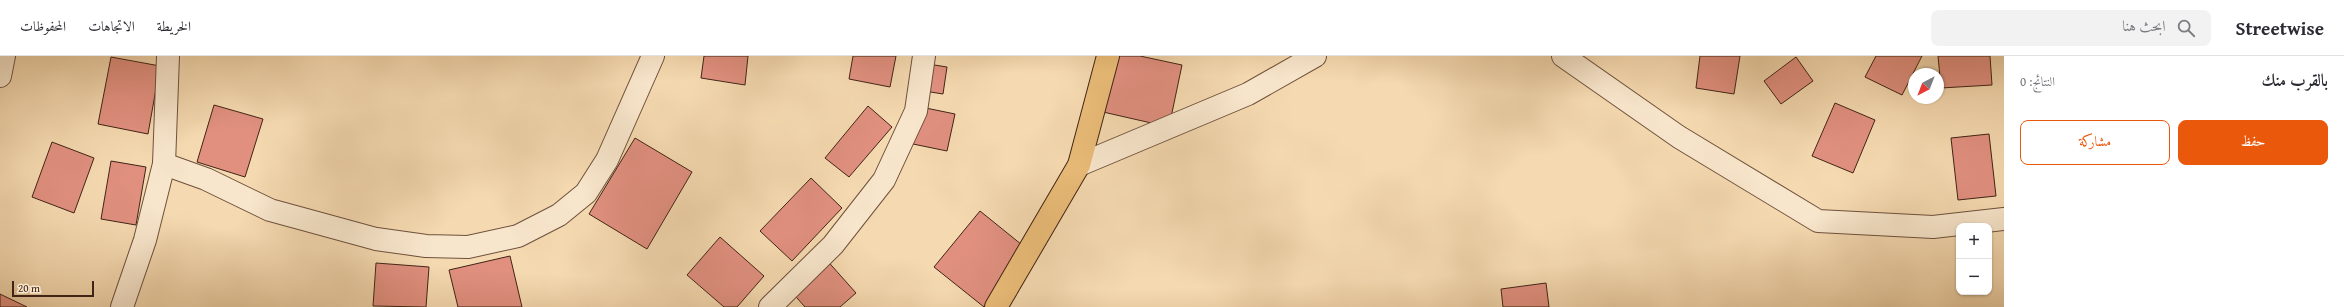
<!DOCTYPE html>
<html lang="ar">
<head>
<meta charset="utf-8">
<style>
	body { margin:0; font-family:"Gentium Book Plus",Amiri,serif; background:#f2f2f3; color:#2b2b33; direction:rtl }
	.controls { position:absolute; right:12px; bottom:12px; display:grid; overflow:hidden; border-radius:8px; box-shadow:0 1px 3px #0004 }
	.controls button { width:36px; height:36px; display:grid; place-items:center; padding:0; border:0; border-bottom:1px solid #e1e1e2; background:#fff; color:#2b2b33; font:20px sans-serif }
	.compass { position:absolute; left:1908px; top:12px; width:36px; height:36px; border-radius:50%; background:#fff; box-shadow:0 1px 3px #0004; rotate:222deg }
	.scale { position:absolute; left:12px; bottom:10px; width:82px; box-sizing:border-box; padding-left:4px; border:2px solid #412415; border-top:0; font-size:11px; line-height:14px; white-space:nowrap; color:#412415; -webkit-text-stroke:3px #f8e6cc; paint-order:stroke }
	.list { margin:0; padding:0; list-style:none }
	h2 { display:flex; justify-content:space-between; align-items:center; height:52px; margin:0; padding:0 16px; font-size:17px }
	h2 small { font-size:13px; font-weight:400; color:#7c7c81 }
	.actions { display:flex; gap:8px; padding:12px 16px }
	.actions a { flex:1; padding:9px 0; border:1px solid #ea580c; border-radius:8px; text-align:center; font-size:14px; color:#ea580c }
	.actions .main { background:#ea580c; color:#fff }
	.icon { flex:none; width:22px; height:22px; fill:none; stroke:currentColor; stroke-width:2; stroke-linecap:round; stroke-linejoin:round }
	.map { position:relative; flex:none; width:2004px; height:251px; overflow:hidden; direction:ltr }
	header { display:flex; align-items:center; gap:24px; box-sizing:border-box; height:56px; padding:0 20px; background:#fff; border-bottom:1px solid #e1e1e2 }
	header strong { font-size:19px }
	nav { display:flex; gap:22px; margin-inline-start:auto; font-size:14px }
	.search { width:280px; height:36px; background:#f2f2f3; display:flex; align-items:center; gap:10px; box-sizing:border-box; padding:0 14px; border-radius:8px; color:#7c7c81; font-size:15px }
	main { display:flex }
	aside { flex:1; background:#fff }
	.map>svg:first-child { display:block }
	.building { fill:#e19080; stroke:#412415 }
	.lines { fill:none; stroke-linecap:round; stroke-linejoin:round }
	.minor-casing { stroke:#6e513c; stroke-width:24 }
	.major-casing { stroke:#412415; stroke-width:24 }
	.minor { stroke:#f8e6cc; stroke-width:22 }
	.major { stroke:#eabc78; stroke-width:22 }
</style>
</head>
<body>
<header>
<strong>Streetwise</strong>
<div class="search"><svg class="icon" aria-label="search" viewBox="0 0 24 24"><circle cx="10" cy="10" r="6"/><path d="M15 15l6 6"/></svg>ابحث هنا</div>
<nav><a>الخريطة</a><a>الاتجاهات</a><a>المحفوظات</a></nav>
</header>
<main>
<aside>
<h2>بالقرب منك<small>النتائج: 0</small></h2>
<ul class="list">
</ul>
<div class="actions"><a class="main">حفظ</a><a>مشاركة</a></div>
</aside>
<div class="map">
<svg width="2004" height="251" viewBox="0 0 2004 251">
	<rect width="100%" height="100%" fill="#f5d9b0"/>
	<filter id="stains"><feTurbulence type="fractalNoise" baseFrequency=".005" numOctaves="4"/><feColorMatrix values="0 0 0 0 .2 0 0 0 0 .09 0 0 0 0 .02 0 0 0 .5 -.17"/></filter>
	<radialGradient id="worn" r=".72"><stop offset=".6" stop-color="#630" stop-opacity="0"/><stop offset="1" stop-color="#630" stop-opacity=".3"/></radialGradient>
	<!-- building -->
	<g class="building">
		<polygon points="704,0 748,0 745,29 701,22"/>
		<polygon points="853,0 896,0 890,31 849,23"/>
		<polygon points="1115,0 1140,0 1182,9 1169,71 1103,56"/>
		<polygon points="1700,0 1740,0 1734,38 1696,32"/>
		<polygon points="1876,0 1922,0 1902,39 1865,21"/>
		<polygon points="1938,0 1990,0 1992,29 1941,32"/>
		<polygon points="111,1 160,10 148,78 98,68"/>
		<polygon points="1796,1 1813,25 1781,48 1764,25"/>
		<polygon points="922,7 947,11 943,38 918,34"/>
		<polygon points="1835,47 1875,64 1853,117 1812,100"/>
		<polygon points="214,49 263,63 245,121 197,106"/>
		<polygon points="868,50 892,71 849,121 825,102"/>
		<polygon points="921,51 955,58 947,95 913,88"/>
		<polygon points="1989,78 1996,140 1958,144 1951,82"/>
		<polygon points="635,82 692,116 647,193 589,158"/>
		<polygon points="52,86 94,102 74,157 32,141"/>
		<polygon points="111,105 146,111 136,169 101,163"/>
		<polygon points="811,122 842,152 792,205 760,175"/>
		<polygon points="980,155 1032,197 988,251 984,251 934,211"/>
		<polygon points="720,181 764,220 737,251 724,251 687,219"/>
		<polygon points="510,200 522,251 458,251 449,214"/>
		<polygon points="824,201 856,237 840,251 805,251 789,233"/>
		<polygon points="376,207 429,211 426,251 373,250"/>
		<polygon points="1546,227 1549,251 1503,251 1501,233"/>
		<polygon points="0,238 27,251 0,251"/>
	</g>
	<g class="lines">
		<!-- minor casing -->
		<g class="minor-casing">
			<g id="minor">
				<polyline points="1563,0 1679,81 1818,165 1933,171 2004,163"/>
				<polyline points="0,20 4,0"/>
				<polyline points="164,108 206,123 270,154 376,183 426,190 468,191 518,180 559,159 586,137 607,104 653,0"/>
				<polyline points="1079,109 1248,38 1315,0"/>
				<polyline points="122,251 145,184 164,108 168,0"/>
				<polyline points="770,251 833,189 884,124 916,55 924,0"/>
			</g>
		</g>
		<!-- major casing -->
		<g class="major-casing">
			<polyline id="major" points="996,251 1079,109 1108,0"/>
		</g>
		<!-- minor -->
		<use href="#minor" class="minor"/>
		<!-- major -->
		<use href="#major" class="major"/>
	</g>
	<rect width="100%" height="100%" filter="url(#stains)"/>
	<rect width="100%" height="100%" fill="url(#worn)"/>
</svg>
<div class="controls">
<button>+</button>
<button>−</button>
</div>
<svg class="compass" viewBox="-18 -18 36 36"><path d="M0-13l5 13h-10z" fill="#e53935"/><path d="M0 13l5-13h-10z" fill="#7c7c81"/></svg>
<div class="scale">20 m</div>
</div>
</main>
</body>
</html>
